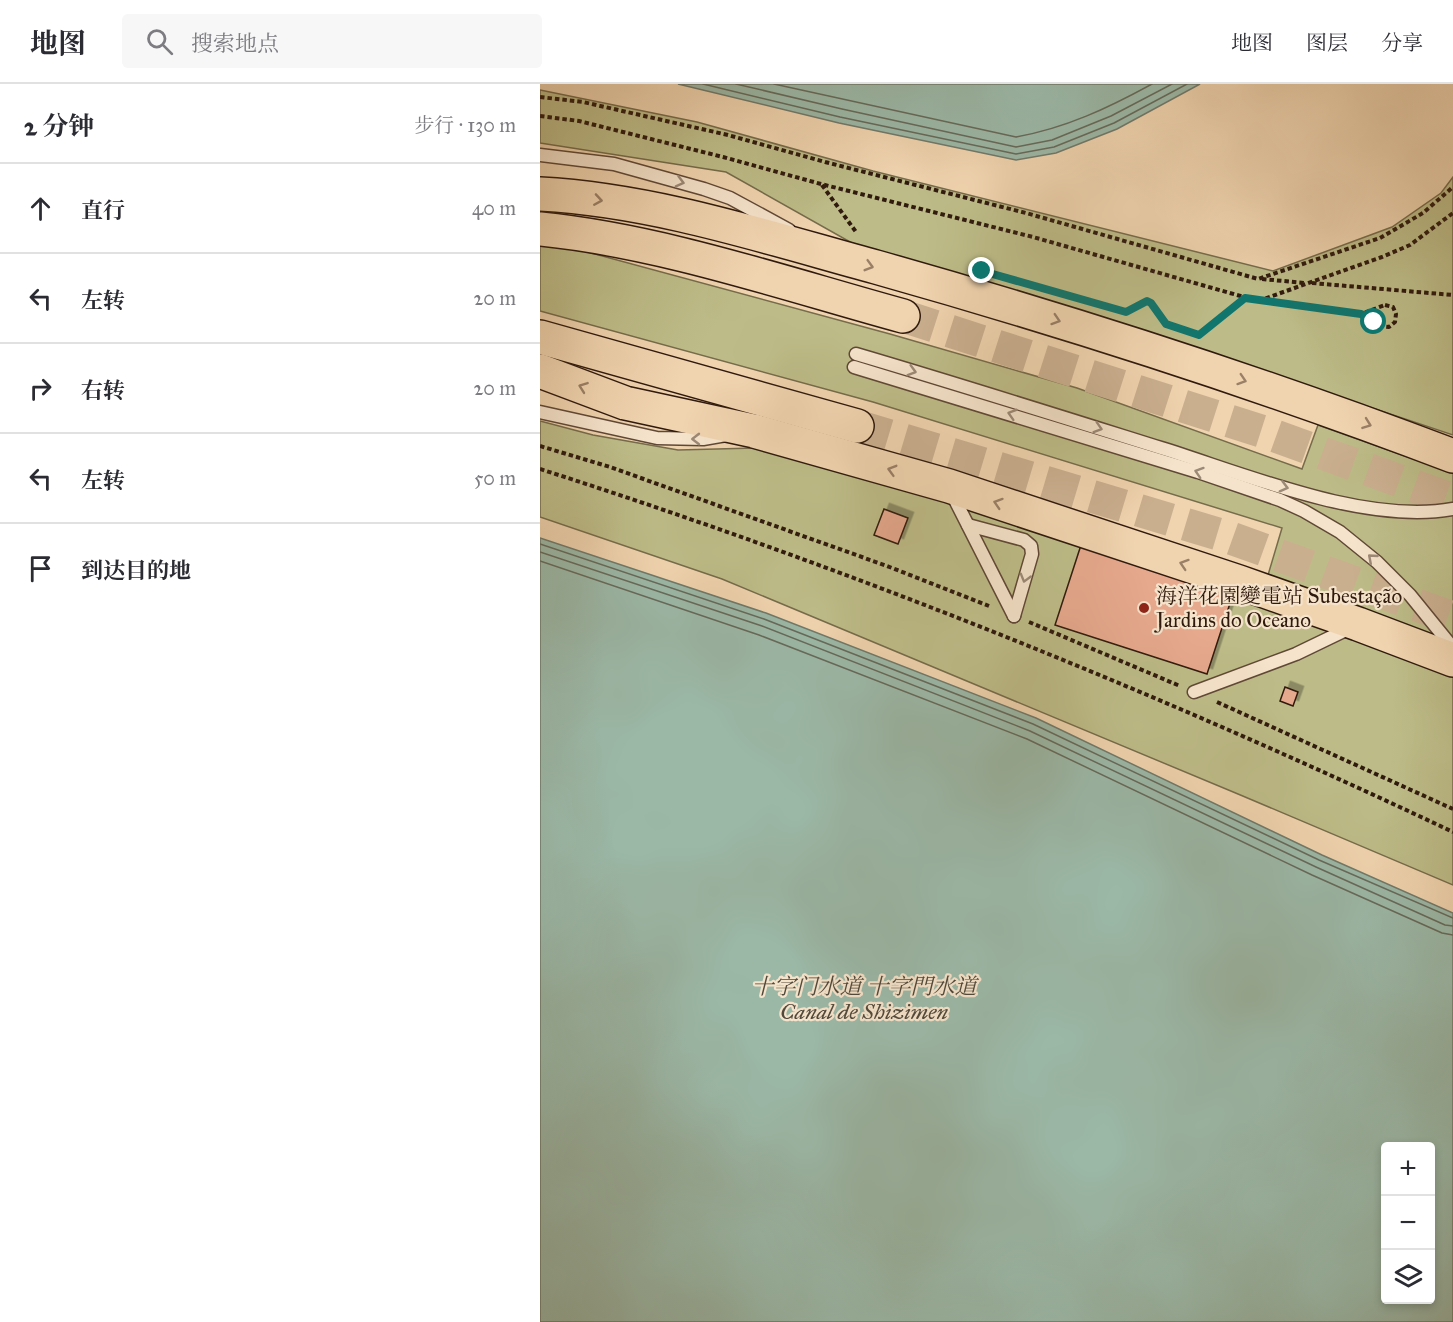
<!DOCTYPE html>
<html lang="zh">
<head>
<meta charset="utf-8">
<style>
	body { margin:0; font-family:"IM FELL Great Primer","Noto Serif SC",serif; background:#f7f7f7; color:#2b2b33 }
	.controls { position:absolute; right:18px; bottom:18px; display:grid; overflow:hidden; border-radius:6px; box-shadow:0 3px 9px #0003 }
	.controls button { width:54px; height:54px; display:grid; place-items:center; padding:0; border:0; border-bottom:2px solid #e1e1e2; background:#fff; color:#2b2b33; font:30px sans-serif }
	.stop { position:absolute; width:18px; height:18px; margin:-14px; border:4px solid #0f766e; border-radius:50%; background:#fff }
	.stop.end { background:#0f766e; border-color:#fff; box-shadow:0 2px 6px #0008 }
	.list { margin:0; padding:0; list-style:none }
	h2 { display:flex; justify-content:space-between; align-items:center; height:78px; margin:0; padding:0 24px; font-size:26px }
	h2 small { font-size:20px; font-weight:400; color:#7c7c81 }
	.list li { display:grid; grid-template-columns:39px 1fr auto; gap:18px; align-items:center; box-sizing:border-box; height:90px; padding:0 24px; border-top:2px solid #e1e1e2 }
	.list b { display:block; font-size:22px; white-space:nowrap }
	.list em { font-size:20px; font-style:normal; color:#7c7c81 }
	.icon { flex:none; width:33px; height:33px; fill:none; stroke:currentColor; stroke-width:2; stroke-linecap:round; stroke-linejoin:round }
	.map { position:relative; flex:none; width:913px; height:1238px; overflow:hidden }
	header { display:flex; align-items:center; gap:36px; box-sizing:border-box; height:84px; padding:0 30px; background:#fff; border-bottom:2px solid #e1e1e2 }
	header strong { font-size:28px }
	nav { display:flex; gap:33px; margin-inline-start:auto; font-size:21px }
	.search { width:420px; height:54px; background:#f7f7f7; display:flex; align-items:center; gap:15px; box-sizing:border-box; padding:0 21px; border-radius:6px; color:#7c7c81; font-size:22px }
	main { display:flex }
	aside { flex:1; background:#fff }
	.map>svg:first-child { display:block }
	.green { fill:#bdbc88; stroke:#766b4b; stroke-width:1.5 }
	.water { fill:#9bb8a7; stroke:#70796a; stroke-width:1.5; fill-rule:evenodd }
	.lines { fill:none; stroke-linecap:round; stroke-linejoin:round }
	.shore { stroke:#66695a; stroke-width:1.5 }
	.building { fill:#e7a98e; stroke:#301a0e; stroke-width:1.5; filter:url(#shadow) }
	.primary-tunnel { stroke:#caaf8f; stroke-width:33; stroke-dasharray:33 16; stroke-linecap:butt }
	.lane-casing { stroke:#604836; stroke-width:15 }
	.primary-casing { stroke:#301a0e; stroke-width:36 }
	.path { stroke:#301a0e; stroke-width:4; stroke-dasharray:4.5 3; stroke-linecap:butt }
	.lane { stroke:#f5e3cb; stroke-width:12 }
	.primary { stroke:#f0d4af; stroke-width:33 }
	.oneway { stroke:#9c8976 }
	.oneway2 { stroke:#9a8067 }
	.route { stroke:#0f766e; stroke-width:8 }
	.poi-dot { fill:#8f2418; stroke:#f5e3cb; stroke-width:2 }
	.labels { text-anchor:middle; stroke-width:4.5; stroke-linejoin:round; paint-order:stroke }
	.poi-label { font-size:21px; fill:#301a0e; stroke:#f5e3cb; text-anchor:start }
	.water-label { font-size:22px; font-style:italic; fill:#50493c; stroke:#f5e3cb }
</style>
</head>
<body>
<header>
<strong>地图</strong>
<div class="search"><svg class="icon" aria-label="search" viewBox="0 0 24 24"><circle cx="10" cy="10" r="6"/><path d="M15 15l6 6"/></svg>搜索地点</div>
<nav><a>地图</a><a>图层</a><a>分享</a></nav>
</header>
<main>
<aside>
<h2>2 分钟<small>步行 · 130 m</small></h2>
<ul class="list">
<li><svg class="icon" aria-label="ahead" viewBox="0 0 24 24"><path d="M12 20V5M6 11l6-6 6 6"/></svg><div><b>直行</b></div><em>40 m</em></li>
<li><svg class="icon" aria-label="left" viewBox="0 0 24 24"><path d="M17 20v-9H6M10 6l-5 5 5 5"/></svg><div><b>左转</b></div><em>20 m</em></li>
<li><svg class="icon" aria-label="right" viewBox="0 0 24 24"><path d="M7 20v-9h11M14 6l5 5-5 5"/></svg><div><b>右转</b></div><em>20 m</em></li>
<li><svg class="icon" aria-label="left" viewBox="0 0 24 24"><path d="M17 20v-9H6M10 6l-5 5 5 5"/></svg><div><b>左转</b></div><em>50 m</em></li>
<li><svg class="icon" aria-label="arrive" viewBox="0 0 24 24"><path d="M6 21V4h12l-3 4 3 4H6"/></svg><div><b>到达目的地</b></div></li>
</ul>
</aside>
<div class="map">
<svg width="913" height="1238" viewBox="0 0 913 1238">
	<defs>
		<filter id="shadow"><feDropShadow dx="5.5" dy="-5.5" stdDeviation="0" flood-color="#0004"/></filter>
	</defs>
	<rect width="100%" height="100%" fill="#f0d4af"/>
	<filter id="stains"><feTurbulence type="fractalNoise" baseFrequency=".00333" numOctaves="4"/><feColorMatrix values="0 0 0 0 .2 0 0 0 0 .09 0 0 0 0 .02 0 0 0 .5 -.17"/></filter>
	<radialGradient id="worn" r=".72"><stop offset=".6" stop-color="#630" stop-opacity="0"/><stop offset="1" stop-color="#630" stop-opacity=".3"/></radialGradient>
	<!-- green -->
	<g class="green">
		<polygon points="0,6 157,38 333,87 733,187 852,143 901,109 913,93 913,351 683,274 319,163 186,88 0,59"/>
		<polygon points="0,159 18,160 350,250 537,304 762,385 778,341 913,389 913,561 728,491 742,444 333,318 0,227"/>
		<polygon points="0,337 53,351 138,366 215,364 399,414 828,556 913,590 913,801 698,710 182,495 0,433"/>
	</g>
	<!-- water -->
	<g class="water">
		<polygon points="138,0 660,0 577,45 516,69 476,76 299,39"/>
		<path d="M0 454 226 529 496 634 782 771 913 829V1238H0ZM846 1062H890V1216H846Z"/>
	</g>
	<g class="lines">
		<!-- shore -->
		<g class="shore">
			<polyline points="163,0 300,33 476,70 514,63 574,39 647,0"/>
			<polyline points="196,0 302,25 476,63 512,56 571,32 632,0"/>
			<path d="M234 0 476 53C526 44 568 24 612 0"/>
			<polyline points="0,460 224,535 493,640 779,776 913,834"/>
			<polyline points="0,468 222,542 490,647 776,783 905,841 913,842"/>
			<polyline points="0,477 219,551 487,655 772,791 902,849 913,851"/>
		</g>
	</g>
	<!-- building -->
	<g class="building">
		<polygon points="344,425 368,434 358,460 334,451"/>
		<polygon points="542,458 694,507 667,590 515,541"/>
		<polygon points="745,603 758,608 753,622 740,617"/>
	</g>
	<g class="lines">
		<!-- primary-tunnel -->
		<g class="primary-tunnel">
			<polyline points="363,232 724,348 913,416"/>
			<polyline points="317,342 688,453 913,534"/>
		</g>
		<!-- lane casing -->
		<g class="lane-casing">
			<g id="lane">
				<polyline points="0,71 74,80 164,105 190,114 249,146"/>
				<path d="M316 270C418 300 519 332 621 364 705 390 825 441 913 425"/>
				<polyline points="314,283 658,388 740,416 764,427 800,448 837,478 870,511 913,564"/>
				<polyline points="0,328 117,354 163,355 186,351"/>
				<polyline points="412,410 474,532"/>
				<polyline points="428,441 484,456 491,462 492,470 474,532"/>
				<polyline points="654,608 756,570 812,543"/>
			</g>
		</g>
		<!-- primary casing -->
		<g class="primary-casing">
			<g id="primary">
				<path d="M0 110C114 116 226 153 336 183 531 238 724 300 913 372"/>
				<path d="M0 145C121 157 246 200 363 232"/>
				<polyline points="0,253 317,342"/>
				<polyline points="0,287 85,319 214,347 409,402 699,498 818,540 913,576"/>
			</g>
		</g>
		<!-- path -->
		<g class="path">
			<polyline points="0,13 43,18 188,51 285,78 486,129 718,195 840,154 883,129 913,103"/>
			<polyline points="0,32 39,37 183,73 281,100 493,153 718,217 842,173 870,161 913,129"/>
			<polyline points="282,101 316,148"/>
			<polyline points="722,195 765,199"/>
			<polyline points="772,199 913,211"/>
			<polyline points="719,217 821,230"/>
			<polygon points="845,221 853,223 856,230 855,238 849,243 840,242 821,230"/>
			<polyline points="587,228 607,217 611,219 628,241"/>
			<polyline points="658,251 705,214"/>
			<polyline points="0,362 70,383 347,482 449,522"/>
			<path d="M0 385C312 485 617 608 913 748"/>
			<polyline points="489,538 640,602"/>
			<polyline points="677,618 913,725"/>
		</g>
		<!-- lane -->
		<use href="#lane" class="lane"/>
		<!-- primary -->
		<use href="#primary" class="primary"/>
	</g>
	<!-- one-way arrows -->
	<defs><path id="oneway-chevron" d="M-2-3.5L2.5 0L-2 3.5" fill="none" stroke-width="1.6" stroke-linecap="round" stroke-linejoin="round" transform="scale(1.5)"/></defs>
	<g class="oneway">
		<use href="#oneway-chevron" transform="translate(140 98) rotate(15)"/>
		<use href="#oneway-chevron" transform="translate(372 287) rotate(16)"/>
		<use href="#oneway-chevron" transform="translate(472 330) rotate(-163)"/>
		<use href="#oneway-chevron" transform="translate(558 344) rotate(17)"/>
		<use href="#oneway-chevron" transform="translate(156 355) rotate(-180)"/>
		<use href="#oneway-chevron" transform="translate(659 388) rotate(-162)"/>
		<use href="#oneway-chevron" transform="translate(744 403) rotate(15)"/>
		<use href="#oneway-chevron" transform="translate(832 474) rotate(-139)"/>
		<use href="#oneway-chevron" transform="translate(485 494) rotate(106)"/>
	</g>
	<g class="oneway2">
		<use href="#oneway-chevron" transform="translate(58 116) rotate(9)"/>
		<use href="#oneway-chevron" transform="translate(329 182) rotate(16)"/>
		<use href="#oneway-chevron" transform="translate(516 236) rotate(18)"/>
		<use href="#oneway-chevron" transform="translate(702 296) rotate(18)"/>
		<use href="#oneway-chevron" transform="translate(43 303) rotate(-160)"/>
		<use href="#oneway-chevron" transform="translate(827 340) rotate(20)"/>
		<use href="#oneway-chevron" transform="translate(352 386) rotate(-164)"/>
		<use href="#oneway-chevron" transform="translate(458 419) rotate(-162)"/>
		<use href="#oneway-chevron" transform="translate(644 480) rotate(-162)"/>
	</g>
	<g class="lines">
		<!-- route -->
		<polyline class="route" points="442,187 586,228 607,217 611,219 626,240 659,251 705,214 821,230 834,238"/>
	</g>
	<!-- markers -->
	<circle class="poi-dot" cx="604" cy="524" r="6"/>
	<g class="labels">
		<!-- poi labels -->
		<g class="poi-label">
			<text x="616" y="519">海洋花園變電站 Subestação<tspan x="616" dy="24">Jardins do Oceano</tspan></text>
		</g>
		<!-- water labels -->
		<g class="water-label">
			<text x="324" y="910">十字门水道 十字門水道<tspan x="324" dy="25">Canal de Shizimen</tspan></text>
		</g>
	</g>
	<rect width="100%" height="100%" filter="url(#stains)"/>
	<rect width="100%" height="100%" fill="url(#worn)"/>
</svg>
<div class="controls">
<button>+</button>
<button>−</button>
<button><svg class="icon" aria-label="layers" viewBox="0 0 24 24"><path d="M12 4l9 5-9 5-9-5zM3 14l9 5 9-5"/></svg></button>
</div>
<div class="stop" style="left:834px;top:238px"></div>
<div class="stop end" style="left:442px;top:187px"></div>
</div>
</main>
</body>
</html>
